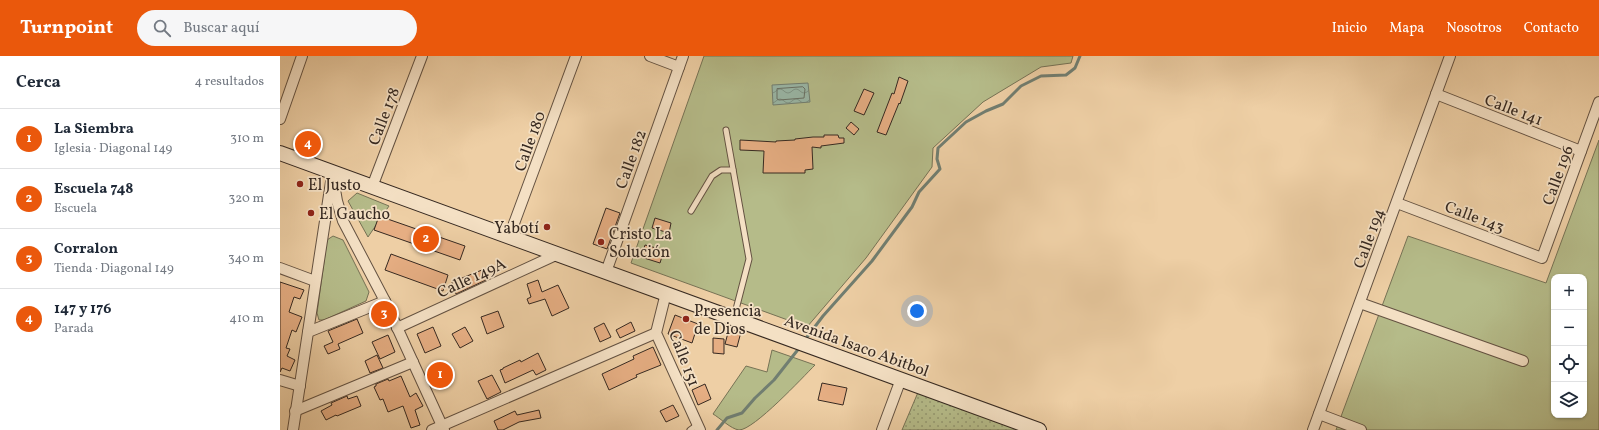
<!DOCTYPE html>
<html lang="es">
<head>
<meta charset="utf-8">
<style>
	body { margin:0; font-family:Vollkorn,serif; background:#f6f6f7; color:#1f2937 }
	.controls { position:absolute; right:12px; bottom:12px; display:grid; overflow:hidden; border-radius:8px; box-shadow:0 1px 3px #0004 }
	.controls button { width:36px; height:36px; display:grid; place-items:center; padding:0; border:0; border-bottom:1px solid #e0e1e3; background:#fff; color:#1f2937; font:20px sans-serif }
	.you { position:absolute; left:637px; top:255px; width:14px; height:14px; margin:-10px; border:3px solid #fff; border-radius:50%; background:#1a73e8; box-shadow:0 0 0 6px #1a73e833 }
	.badge { display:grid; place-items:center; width:26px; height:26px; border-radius:50%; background:#ea580c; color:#fff; font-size:13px; font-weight:700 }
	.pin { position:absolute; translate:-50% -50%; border:2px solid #fff; box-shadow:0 1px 4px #0006 }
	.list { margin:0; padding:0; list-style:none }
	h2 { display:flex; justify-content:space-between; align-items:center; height:52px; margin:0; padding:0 16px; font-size:17px }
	h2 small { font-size:13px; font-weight:400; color:#747a83 }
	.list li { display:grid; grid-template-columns:26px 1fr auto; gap:12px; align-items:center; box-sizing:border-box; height:60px; padding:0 16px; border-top:1px solid #e0e1e3 }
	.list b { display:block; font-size:15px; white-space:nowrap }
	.list p { margin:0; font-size:13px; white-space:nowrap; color:#747a83 }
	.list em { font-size:13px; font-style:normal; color:#747a83 }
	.icon { flex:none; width:22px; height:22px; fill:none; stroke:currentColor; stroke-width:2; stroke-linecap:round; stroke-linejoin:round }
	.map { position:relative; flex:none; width:1319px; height:374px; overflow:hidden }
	header { display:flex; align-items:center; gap:24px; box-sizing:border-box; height:56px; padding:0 20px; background:#ea580c; color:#fff }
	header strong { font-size:19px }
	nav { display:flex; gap:22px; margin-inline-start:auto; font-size:14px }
	.search { width:280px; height:36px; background:#f6f6f7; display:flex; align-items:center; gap:10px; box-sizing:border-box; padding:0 14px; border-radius:22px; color:#747a83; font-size:15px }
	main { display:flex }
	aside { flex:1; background:#fff }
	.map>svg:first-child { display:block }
	.grass { fill:#b5bb89; stroke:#767255; fill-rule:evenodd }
	.park { fill:url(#park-dots); stroke:#767255 }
	.water { fill:url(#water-waves); stroke:#717e71 }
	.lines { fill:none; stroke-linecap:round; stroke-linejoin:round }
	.shore { stroke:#687064; stroke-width:1 }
	.stream { stroke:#717e71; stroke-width:3 }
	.building { fill:#e6ae83; stroke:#362921 }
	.service-casing { stroke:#645242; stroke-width:7 }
	.minor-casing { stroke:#645242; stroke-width:12 }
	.secondary-casing { stroke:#362921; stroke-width:16 }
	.service { stroke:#f4e0c4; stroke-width:5 }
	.minor { stroke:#f4e0c4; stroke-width:10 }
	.secondary { stroke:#f4e0c4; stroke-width:14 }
	.poi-dot { fill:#8f2418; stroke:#f4e0c4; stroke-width:1.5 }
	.labels { text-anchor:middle; stroke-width:3.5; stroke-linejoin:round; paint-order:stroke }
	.street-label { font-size:16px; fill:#362921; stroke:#f4e0c4 }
	.poi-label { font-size:16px; fill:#362921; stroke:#f4e0c4; text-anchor:start }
</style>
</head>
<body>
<header>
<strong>Turnpoint</strong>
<div class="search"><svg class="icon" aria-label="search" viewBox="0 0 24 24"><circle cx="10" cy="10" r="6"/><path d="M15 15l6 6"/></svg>Buscar aquí</div>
<nav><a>Inicio</a><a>Mapa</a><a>Nosotros</a><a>Contacto</a></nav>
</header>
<main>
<aside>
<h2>Cerca<small>4 resultados</small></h2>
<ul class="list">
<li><span class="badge">1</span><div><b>La Siembra</b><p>Iglesia · Diagonal 149</p></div><em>310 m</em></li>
<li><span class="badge">2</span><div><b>Escuela 748</b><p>Escuela</p></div><em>320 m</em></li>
<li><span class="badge">3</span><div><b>Corralon</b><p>Tienda · Diagonal 149</p></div><em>340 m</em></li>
<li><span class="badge">4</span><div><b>147 y 176</b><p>Parada</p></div><em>410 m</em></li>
</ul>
</aside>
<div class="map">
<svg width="1319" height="374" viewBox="0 0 1319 374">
	<defs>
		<pattern id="park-dots" width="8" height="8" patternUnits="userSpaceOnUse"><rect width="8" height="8" fill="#b5bb89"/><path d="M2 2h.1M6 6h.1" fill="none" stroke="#949870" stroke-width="1.8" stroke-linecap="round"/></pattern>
		<pattern id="water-waves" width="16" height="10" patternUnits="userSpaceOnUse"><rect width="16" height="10" fill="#99b6a6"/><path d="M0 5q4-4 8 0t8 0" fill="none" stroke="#7e9487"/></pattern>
	</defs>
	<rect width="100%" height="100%" fill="#eecfa5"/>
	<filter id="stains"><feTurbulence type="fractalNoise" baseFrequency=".005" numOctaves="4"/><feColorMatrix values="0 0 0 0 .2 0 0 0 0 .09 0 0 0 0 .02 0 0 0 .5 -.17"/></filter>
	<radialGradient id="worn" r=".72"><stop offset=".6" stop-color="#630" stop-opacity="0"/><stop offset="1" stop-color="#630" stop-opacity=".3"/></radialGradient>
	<!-- grass -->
	<g class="grass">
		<polygon points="424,0 793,0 791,7 761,11 703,46 653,92 652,111 586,202 527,271 351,207"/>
		<path d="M1319 84V374H1056L1128 180 1266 227ZM1274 221H1304V359H1274Z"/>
		<polygon points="77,137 109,150 88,181 68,145"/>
		<polygon points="53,180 63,184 89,236 86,245 44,264 39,264 37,257 47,184"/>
		<path d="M492 294 535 309C523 321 474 374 459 374 451 373 440 362 433 358L466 310 487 316Z"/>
	</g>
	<!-- park -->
	<polygon class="park" points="639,334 739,374 622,374"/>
	<!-- water -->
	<polygon class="water" points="528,27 530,46 493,49 492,29"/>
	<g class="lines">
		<!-- shore -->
		<polygon class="shore" points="523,31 525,33 524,42 499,44 497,43 497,33"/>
		<!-- stream -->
		<g class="stream">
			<polyline points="524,285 543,260 592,205 632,151 639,136 660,113 657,103 658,92 686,66 706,55 723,48 741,30 761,20 786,19 795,12 800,0"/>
			<polyline points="437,374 447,362 462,357 475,342 494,324 520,291"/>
		</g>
	</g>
	<!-- building -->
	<g class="building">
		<polygon points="619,21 628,25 620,48 619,47 606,79 597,76 612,37 614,38"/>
		<polygon points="584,33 594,37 584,59 574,55"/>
		<polygon points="571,66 579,73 574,79 566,72"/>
		<polygon points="544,79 558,79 559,82 564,82 564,87 541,90 541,92 532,91 533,113 525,114 525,117 483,117 484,95 460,94 460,84 496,86 496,85 515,84 515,83 533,81 544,81"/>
		<polygon points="326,152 340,157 327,193 313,188"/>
		<polygon points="99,160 185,190 180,204 94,174"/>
		<polygon points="375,162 391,167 389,177 372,172"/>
		<polygon points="365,189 384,194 380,207 361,201"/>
		<polygon points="111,198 168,219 163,235 105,214"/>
		<polygon points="202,214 206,224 176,238 172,226"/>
		<polygon points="258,224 262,236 278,229 289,252 272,260 265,243 249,248 247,243 251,241 247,228"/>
		<polygon points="0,226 24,234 20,243 14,241 9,256 22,261 16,276 12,274 6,292 10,293 7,300 15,304 10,315 2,312 0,316"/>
		<polygon points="218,255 224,271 207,278 201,261"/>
		<polygon points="395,259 418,268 412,287 388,278"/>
		<polygon points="77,263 83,277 58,288 60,293 48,298 44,290 53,286 48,275"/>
		<polygon points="351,266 355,275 340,282 336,274"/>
		<polygon points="324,267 331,281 320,286 314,272"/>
		<polygon points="153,271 161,290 145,297 137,278"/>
		<polygon points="185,271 193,285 180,292 172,278"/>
		<polygon points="449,273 461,276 457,291 445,288"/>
		<polygon points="108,279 115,296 100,303 92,286"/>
		<polygon points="433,282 444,283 444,298 433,297"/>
		<polygon points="373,291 381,309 356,319 357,321 329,334 322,318 354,303 353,300"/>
		<polygon points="258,297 266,314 256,319 253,314 225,327 220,314 223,313 223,312 240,304 241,306"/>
		<polygon points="97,299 103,312 90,317 85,305"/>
		<polygon points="212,319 221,336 207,343 198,325"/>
		<polygon points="121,320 130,341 136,337 143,350 135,354 140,369 131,372 123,350 108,356 103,343 100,344 94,331 96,330 96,328 108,323 109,325"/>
		<polygon points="542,327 567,332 563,349 538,344"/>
		<polygon points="425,328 431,343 418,349 412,334"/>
		<polygon points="67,340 68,343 77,340 81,350 57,360 56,359 46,364 41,355 52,349 51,347"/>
		<polygon points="393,349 399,360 386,366 380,355"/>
		<polygon points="259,354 261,362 239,366 223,374 218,374 214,365 235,355 237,359"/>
	</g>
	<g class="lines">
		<!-- service casing -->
		<g class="service-casing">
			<g id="service">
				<polyline points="446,74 469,203 454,261"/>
				<polyline points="411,155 432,120 441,114 453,114"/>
				<polyline points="410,374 417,369"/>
			</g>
		</g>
		<!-- minor casing -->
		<g class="minor-casing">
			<g id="minor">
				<polyline points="370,0 399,11"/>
				<polyline points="1156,38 1301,95"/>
				<polyline points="0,63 22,0"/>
				<polyline points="52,116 57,145 63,165 105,245 164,374"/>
				<polyline points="92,131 142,0"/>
				<polyline points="1117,147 1262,202 1319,46"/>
				<polyline points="229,181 296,0"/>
				<polyline points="0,212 35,225"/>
				<polyline points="326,216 403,0"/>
				<polyline points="386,237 376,277 420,374"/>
				<polyline points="1080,247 1243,305"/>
				<polyline points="117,272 278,198"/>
				<polyline points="28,276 105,245"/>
				<polyline points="0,324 20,330"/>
				<polyline points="15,355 133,306"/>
				<polyline points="1039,358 1081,374"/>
				<polyline points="13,374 51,126"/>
				<polyline points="152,374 376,277"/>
				<polyline points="602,374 621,323"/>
				<polyline points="1033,374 1170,0"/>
			</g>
		</g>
		<!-- secondary casing -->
		<g class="secondary-casing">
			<polyline id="secondary" points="0,97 759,374"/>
		</g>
		<!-- service -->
		<use href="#service" class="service"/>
		<!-- minor -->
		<use href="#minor" class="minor"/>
		<!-- secondary -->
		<use href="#secondary" class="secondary"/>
	</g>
	<!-- markers -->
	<g class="poi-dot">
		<circle cx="20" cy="128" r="4"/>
		<circle cx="31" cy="157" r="4"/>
		<circle cx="267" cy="171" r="4"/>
		<circle cx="321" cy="186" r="4"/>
		<circle cx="406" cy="263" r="4"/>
	</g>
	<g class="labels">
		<!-- street labels -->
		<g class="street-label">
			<text transform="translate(1234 53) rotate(21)" y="6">Calle 141</text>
			<text transform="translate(103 60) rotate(-69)" y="6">Calle 178</text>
			<text transform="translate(249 85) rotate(-70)" y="6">Calle 180</text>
			<text transform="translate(350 103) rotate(-70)" y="6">Calle 182</text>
			<text transform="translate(1277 119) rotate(-70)" y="6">Calle 196</text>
			<text transform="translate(1195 160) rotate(21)" y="6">Calle 143</text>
			<text transform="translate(1088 182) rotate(-70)" y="6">Calle 194</text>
			<text transform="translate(191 221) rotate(-25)" y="6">Calle 149A</text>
			<text transform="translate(577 289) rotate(20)" y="6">Avenida Isaco Abitbol</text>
			<text transform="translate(405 302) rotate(69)" y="6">Calle 151</text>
		</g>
		<!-- poi labels -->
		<g class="poi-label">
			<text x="28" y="134">El Justo</text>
			<text x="39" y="163">El Gaucho</text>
			<text x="259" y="177" text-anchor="end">Yabotí</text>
			<text x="329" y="183">Cristo La<tspan x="329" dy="18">Solución</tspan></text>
			<text x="414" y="260">Presencia<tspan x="414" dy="18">de Dios</tspan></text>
		</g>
	</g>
	<rect width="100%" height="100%" filter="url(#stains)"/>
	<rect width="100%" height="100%" fill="url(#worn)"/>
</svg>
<div class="controls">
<button>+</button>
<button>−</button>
<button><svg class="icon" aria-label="locate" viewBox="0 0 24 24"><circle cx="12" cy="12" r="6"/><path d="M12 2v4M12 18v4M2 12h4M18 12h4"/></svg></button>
<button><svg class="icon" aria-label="layers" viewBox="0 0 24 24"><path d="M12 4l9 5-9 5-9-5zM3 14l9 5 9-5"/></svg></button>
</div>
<div class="you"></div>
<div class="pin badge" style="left:160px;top:319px">1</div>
<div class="pin badge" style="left:146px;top:183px">2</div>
<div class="pin badge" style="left:104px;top:258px">3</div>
<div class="pin badge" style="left:28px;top:88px">4</div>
</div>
</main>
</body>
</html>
